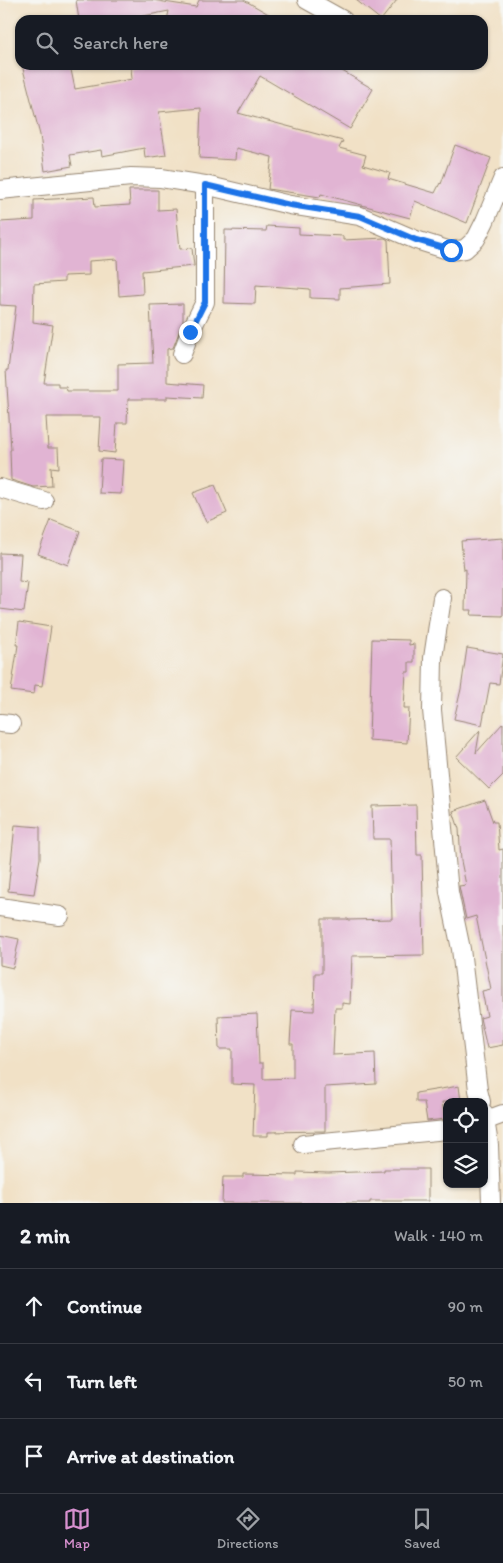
<!DOCTYPE html>
<html lang="en">
<head>
<meta charset="utf-8">
<style>
	body { margin:0; font-family:Itim,sans-serif; background:#20242c; color:#f1f3f6 }
	.controls { position:absolute; right:15px; bottom:15px; display:grid; overflow:hidden; border-radius:10px; box-shadow:0 1px 4px #0004 }
	.controls button { width:45px; height:45px; display:grid; place-items:center; padding:0; border:0; border-bottom:1px solid #363941; background:#171b24; color:#f1f3f6; font:25px sans-serif }
	.stop { position:absolute; width:15px; height:15px; margin:-11px; border:4px solid #1a73e8; border-radius:50%; background:#fff }
	.stop.end { background:#1a73e8; border-color:#fff; box-shadow:0 1px 5px #0008 }
	.list { margin:0; padding:0; list-style:none }
	h2 { display:flex; justify-content:space-between; align-items:center; height:65px; margin:0; padding:0 20px; font-size:21px }
	h2 small { font-size:16px; font-weight:400; color:#9ea1a6 }
	.list li { display:grid; grid-template-columns:32px 1fr auto; gap:15px; align-items:center; box-sizing:border-box; height:75px; padding:0 20px; border-top:1px solid #363941 }
	.list b { display:block; font-size:19px; white-space:nowrap }
	.list em { font-size:16px; font-style:normal; color:#9ea1a6 }
	.icon { flex:none; width:28px; height:28px; fill:none; stroke:currentColor; stroke-width:2; stroke-linecap:round; stroke-linejoin:round }
	.map { position:relative; flex:none; width:503px; height:1203px; overflow:hidden }
	.search { position:absolute; background:#171b24; box-shadow:0 1px 4px #0004; left:15px; right:15px; top:15px; height:55px; display:flex; align-items:center; gap:12px; box-sizing:border-box; padding:0 18px; border-radius:15px; color:#9ea1a6; font-size:19px }
	.sheet { height:290px; background:#171b24 }
	nav { display:flex; justify-content:space-around; align-items:center; box-sizing:border-box; height:70px; border-top:1px solid #363941; background:#171b24; font-size:14px; color:#9ea1a6 }
	nav a { display:grid; justify-items:center; gap:2px }
	nav .on { color:#d690ce }
	.map>svg:first-child { display:block }
	.building { fill:#e1b4d3 }
	.lines { fill:none; stroke-linecap:round; stroke-linejoin:round }
	.street-casing { stroke:#968672; stroke-width:20 }
	.street { stroke:#fff; stroke-width:18 }
	.route { stroke:#1a73e8; stroke-width:6 }
</style>
</head>
<body>
<div class="map">
<svg width="503" height="1203" viewBox="0 0 503 1203">
	<rect width="100%" height="100%" fill="#f6f6f2"/>
	<filter id="ink" filterUnits="userSpaceOnUse"><feTurbulence type="fractalNoise" baseFrequency=".02" numOctaves="2"/><feDisplacementMap in="SourceGraphic" scale="10" xChannelSelector="R" yChannelSelector="G"/><feConvolveMatrix kernelMatrix="1 2 1 2 8 2 1 2 1" color-interpolation-filters="sRGB"/></filter>
	<filter id="wash" filterUnits="userSpaceOnUse"><feTurbulence type="fractalNoise" baseFrequency=".0096" numOctaves="4" result="noise"/><feDisplacementMap in="SourceGraphic" scale="20" xChannelSelector="R" yChannelSelector="G"/><feGaussianBlur stdDeviation="1.12" result="paint"/><feColorMatrix in="noise" values="0 0 0 0 0 0 0 0 0 0 0 0 0 0 0 0 0 1.4 0 .05"/><feComposite in="paint" operator="in"/></filter>
	<g filter="url(#wash)">
		<rect width="100%" height="100%" fill="#f1e1c6"/>
		<g id="blocks">
			<!-- building -->
			<g class="building">
				<polygon points="76,0 152,0 196,7 199,0 244,0 279,20 167,20 169,11 123,20 123,17 103,20 79,20"/>
				<polygon points="356,0 397,0 381,20"/>
				<polygon points="22,65 70,65 75,89 132,79 131,68 147,65 332,65 373,89 350,129 260,76 238,113 343,141 339,148 366,155 363,165 390,173 388,179 435,193 440,183 441,184 455,145 491,158 467,223 415,201 410,218 321,194 320,197 268,189 272,157 236,148 235,160 199,158 201,108 159,112 166,155 145,158 144,148 102,156 101,150 70,155 72,166 45,171 40,135"/>
				<polygon points="129,190 158,190 158,210 176,209 180,249 192,248 194,266 142,271 143,294 119,296 117,259 89,261 89,275 64,276 64,282 34,284 33,322 53,325 44,383 58,383 58,387 66,387 67,391 118,391 118,364 153,363 150,305 183,304 183,322 173,348 167,349 167,382 203,385 202,398 167,396 167,399 128,399 127,423 117,423 115,453 99,451 101,417 46,417 48,448 58,448 59,468 51,467 52,486 33,487 11,480 10,450 11,450 6,370 8,370 16,306 0,305 0,222 34,220 34,200 94,197 95,207 130,205"/>
				<polygon points="267,226 299,228 299,234 343,236 343,240 385,238 388,240 390,284 340,288 340,299 310,298 310,289 256,285 255,304 224,303 225,230 266,231"/>
				<polygon points="101,459 123,460 121,494 99,493"/>
				<polygon points="215,485 227,513 206,522 193,493"/>
				<polygon points="51,520 80,531 68,565 38,554"/>
				<polygon points="503,538 503,616 471,615 472,610 465,610 466,569 464,570 461,541"/>
				<polygon points="0,553 21,554 19,582 28,583 24,612 0,609"/>
				<polygon points="19,622 51,627 42,686 35,685 34,694 11,691 18,645 16,645"/>
				<polygon points="372,639 409,640 409,645 414,644 414,662 409,662 409,672 406,672 404,708 409,708 407,743 369,740"/>
				<polygon points="467,648 503,654 499,684 490,683 482,725 454,719 461,689"/>
				<polygon points="503,723 503,775 489,789 456,757 480,730 476,753"/>
				<polygon points="485,800 493,822 497,822 499,850 503,849 503,1045 487,1048 480,1018 487,1016 482,991 491,989 476,916 466,919 459,886 466,885 461,861 459,829 453,811"/>
				<polygon points="416,805 417,855 422,855 424,955 352,956 350,1004 342,1003 342,1008 335,1008 333,1055 375,1053 376,1084 325,1087 325,1131 268,1132 268,1136 253,1136 255,1085 232,1084 232,1049 219,1049 218,1016 257,1014 259,1063 263,1063 263,1079 293,1078 293,1044 290,1044 292,1010 314,1011 315,973 322,973 322,919 348,919 348,920 392,919 390,839 373,839 372,806"/>
				<polygon points="15,825 40,827 40,858 34,894 8,891"/>
				<polygon points="0,935 19,939 13,968 0,965"/>
				<polygon points="459,1086 461,1102 442,1102 445,1119 427,1121 424,1102 416,1102 416,1093"/>
				<polygon points="384,1169 428,1169 428,1201 370,1201 370,1203 222,1203 223,1177 243,1177 243,1174 297,1175 297,1172 328,1173 384,1171"/>
			</g>
		</g>
	</g>
	<g filter="url(#ink)">
		<use href="#blocks" fill-opacity="0" stroke="#968672" stroke-width="1"/>
		<g class="lines">
			<!-- street casing -->
			<g class="street-casing">
				<g id="street">
					<polyline points="307,0 343,20"/>
					<polyline points="0,190 131,177 161,178 205,185 290,205 360,216 416,240 451,251 465,249 476,239 485,221 503,178"/>
					<polyline points="182,354 190,332 205,302 205,185"/>
					<polyline points="0,488 44,501"/>
					<polyline points="442,598 433,658 432,710 449,892 461,949 478,1090 481,1102"/>
					<polyline points="0,723 11,724"/>
					<polyline points="0,907 60,916"/>
					<polyline points="484,1113 489,1145 491,1203"/>
					<polyline points="484,1121 503,1114"/>
					<polyline points="303,1144 447,1130"/>
				</g>
			</g>
			<!-- street -->
			<use href="#street" class="street"/>
		</g>
	</g>
	<g class="lines" filter="url(#ink)">
		<!-- route -->
		<polyline class="route" points="190,332 205,302 205,185 290,205 360,216 416,240 451,250"/>
	</g>
</svg>
<div class="controls">
<button><svg class="icon" aria-label="locate" viewBox="0 0 24 24"><circle cx="12" cy="12" r="6"/><path d="M12 2v4M12 18v4M2 12h4M18 12h4"/></svg></button>
<button><svg class="icon" aria-label="layers" viewBox="0 0 24 24"><path d="M12 4l9 5-9 5-9-5zM3 14l9 5 9-5"/></svg></button>
</div>
<div class="stop" style="left:451px;top:250px"></div>
<div class="stop end" style="left:190px;top:332px"></div>
<div class="search"><svg class="icon" aria-label="search" viewBox="0 0 24 24"><circle cx="10" cy="10" r="6"/><path d="M15 15l6 6"/></svg>Search here</div>
</div>
<section class="sheet">
<h2>2 min<small>Walk · 140 m</small></h2>
<ul class="list">
<li><svg class="icon" aria-label="ahead" viewBox="0 0 24 24"><path d="M12 20V5M6 11l6-6 6 6"/></svg><div><b>Continue</b></div><em>90 m</em></li>
<li><svg class="icon" aria-label="left" viewBox="0 0 24 24"><path d="M17 20v-9H6M10 6l-5 5 5 5"/></svg><div><b>Turn left</b></div><em>50 m</em></li>
<li><svg class="icon" aria-label="arrive" viewBox="0 0 24 24"><path d="M6 21V4h12l-3 4 3 4H6"/></svg><div><b>Arrive at destination</b></div></li>
</ul>
</section>
<nav>
<a class="on"><svg class="icon" aria-label="map" viewBox="0 0 24 24"><path d="M3 6l6-2 6 2 6-2v14l-6 2-6-2-6 2zM9 4v14M15 6v14"/></svg>Map</a>
<a><svg class="icon" aria-label="directions" viewBox="0 0 24 24"><path d="M12 3l9 9-9 9-9-9zM9 14v-3h6M13 9l2 2-2 2"/></svg>Directions</a>
<a><svg class="icon" aria-label="saved" viewBox="0 0 24 24"><path d="M7 4h10v16l-5-4-5 4z"/></svg>Saved</a>
</nav>
</body>
</html>
